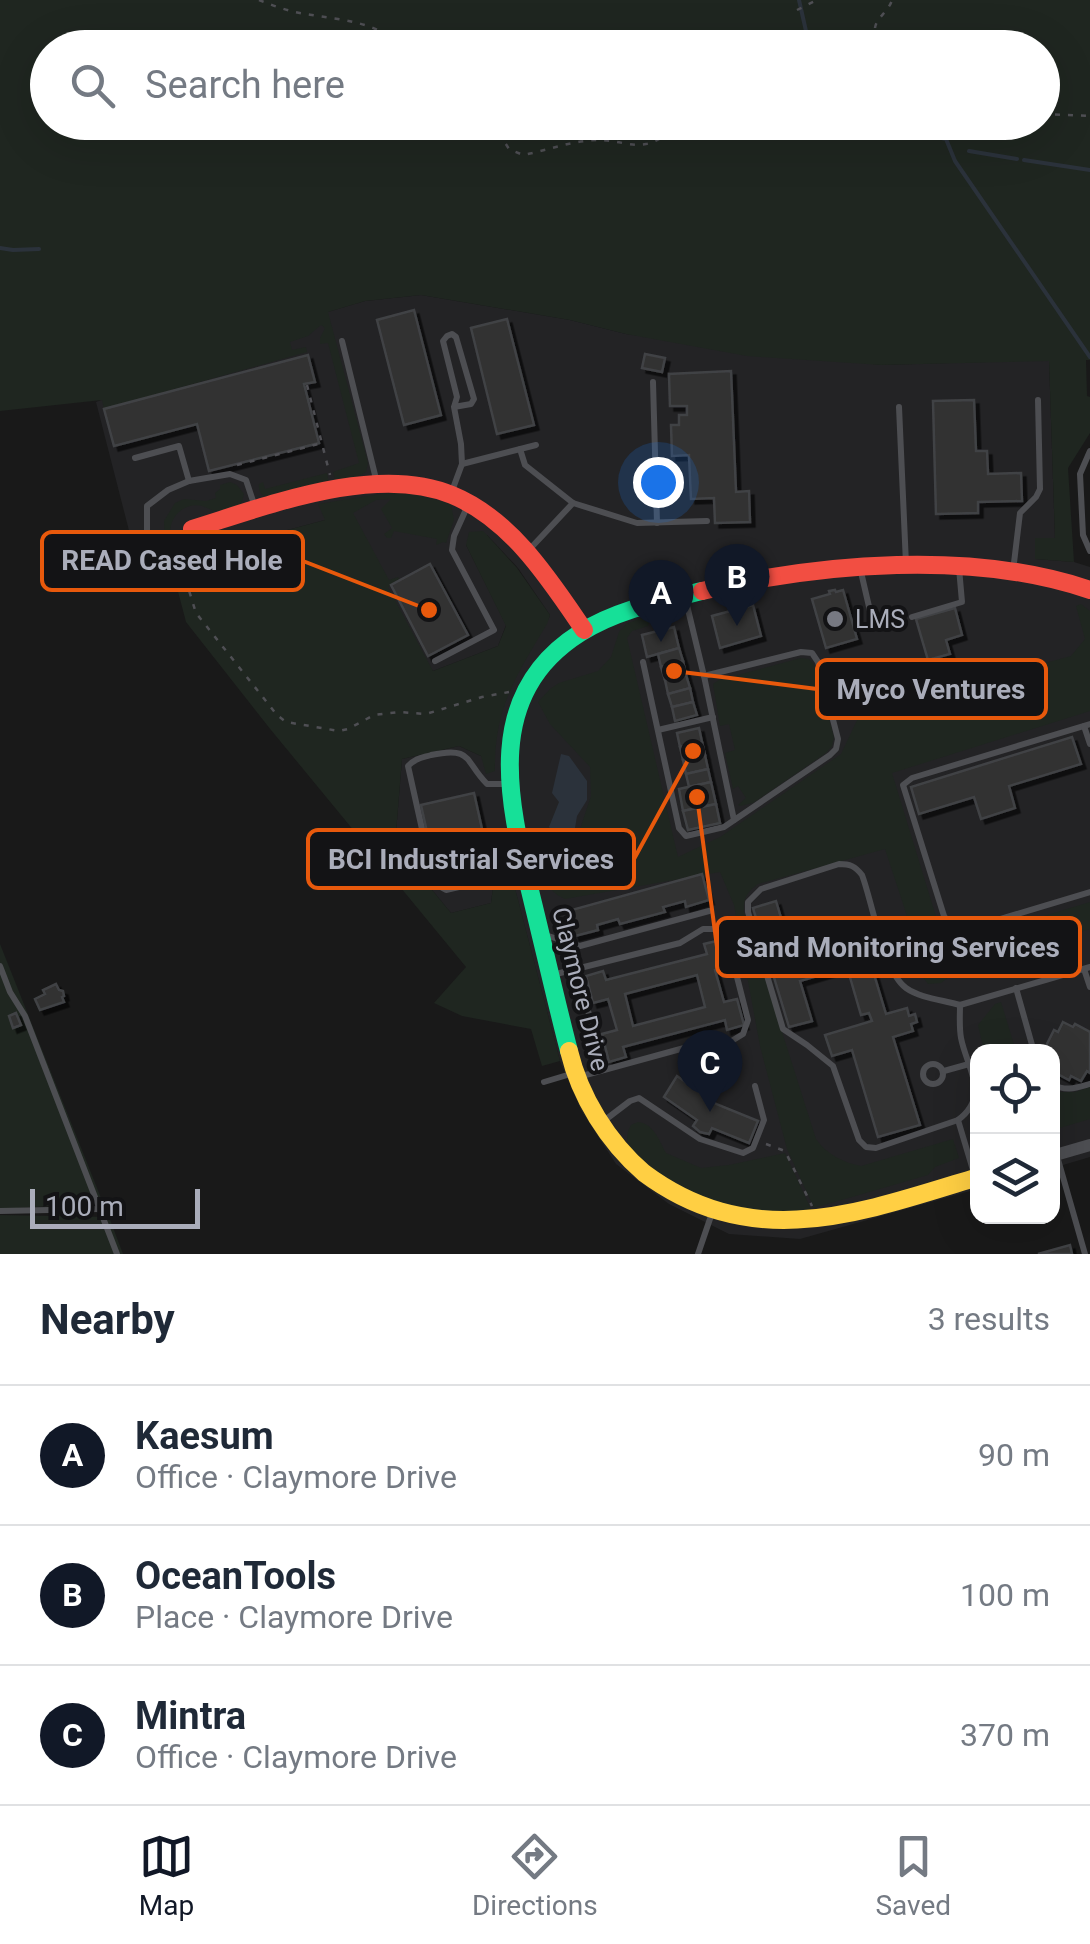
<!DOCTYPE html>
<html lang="en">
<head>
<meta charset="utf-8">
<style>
	body { margin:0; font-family:Roboto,sans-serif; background:#f6f6f7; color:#1f2937 }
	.controls { position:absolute; right:30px; bottom:30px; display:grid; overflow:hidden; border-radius:20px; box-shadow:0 10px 40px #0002 }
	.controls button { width:90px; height:90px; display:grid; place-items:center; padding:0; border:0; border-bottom:2px solid #e0e1e3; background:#fff; color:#1f2937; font:50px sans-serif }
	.scale { position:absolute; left:30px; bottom:25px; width:170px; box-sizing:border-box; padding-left:10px; border:5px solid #aaadba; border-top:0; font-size:28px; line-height:35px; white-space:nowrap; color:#aaadba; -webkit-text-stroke:8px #131315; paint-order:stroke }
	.you { position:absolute; left:658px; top:482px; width:35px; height:35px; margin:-25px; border:8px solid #fff; border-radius:50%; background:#1a73e8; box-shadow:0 0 0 15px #1a73e833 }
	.badge { display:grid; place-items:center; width:65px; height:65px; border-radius:50%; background:#111827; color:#fff; font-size:32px; font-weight:700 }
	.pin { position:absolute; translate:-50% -82px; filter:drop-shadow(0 2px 5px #0008) }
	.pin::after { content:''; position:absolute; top:52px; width:35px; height:30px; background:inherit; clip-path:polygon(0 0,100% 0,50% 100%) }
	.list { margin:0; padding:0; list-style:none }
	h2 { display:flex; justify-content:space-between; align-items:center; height:130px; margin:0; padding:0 40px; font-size:42px }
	h2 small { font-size:32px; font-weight:400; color:#747a83 }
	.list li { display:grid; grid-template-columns:65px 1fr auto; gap:30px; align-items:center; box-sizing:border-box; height:140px; padding:0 40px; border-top:2px solid #e0e1e3 }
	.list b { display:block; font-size:38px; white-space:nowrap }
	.list p { margin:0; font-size:32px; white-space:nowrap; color:#747a83 }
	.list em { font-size:32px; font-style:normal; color:#747a83 }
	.icon { flex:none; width:55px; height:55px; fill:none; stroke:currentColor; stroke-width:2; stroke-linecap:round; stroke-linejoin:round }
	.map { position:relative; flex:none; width:1090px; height:1254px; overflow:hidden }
	.search { position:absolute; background:#fff; box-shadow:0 10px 40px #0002; left:30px; right:30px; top:30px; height:110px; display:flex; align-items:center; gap:25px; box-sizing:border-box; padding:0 35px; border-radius:55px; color:#747a83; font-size:38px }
	.sheet { height:550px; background:#fff }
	nav { display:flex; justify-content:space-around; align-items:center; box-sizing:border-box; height:140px; border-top:2px solid #e0e1e3; background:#fff; font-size:28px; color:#747a83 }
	nav a { display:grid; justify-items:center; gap:5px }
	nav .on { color:#111827 }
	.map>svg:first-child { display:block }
	.built { fill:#232325 }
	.green { fill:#1f2620; fill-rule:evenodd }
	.water { fill:#2b323b }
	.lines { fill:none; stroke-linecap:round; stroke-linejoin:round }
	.stream { stroke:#2b323b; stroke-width:4 }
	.building { fill:#313131; stroke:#414245; stroke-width:2.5; fill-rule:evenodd; filter:url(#shadow) }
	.path { stroke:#4f4f54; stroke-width:2.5; stroke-dasharray:5 8; stroke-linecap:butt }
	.lane { stroke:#4d4e52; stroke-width:6 }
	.street { stroke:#4d4e52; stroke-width:12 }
	.fast { stroke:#16e098; stroke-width:18 }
	.slow { stroke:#ffcf43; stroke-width:18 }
	.jam { stroke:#f24e42; stroke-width:18 }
	.poi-dot { fill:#777982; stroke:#131315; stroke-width:4 }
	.labels { text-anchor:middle; stroke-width:8; stroke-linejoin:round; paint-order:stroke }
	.poi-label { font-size:25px; fill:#aaadba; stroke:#131315; text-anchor:start }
	.street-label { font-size:25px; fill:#aaadba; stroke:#131315 }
	.leader { fill:none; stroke:#e8590c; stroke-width:4 }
	.callout-dot { fill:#e8590c; stroke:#131315; stroke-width:4 }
	.callout { fill:#131315; stroke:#e8590c; stroke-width:4 }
	.callout-label { font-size:28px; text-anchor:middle; font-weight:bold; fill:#aaadba }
</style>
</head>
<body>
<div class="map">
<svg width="1090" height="1254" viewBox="0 0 1090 1254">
	<defs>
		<filter id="shadow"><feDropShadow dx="4.5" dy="4.5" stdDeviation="0" flood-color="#0009"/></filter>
	</defs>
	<rect width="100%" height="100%" fill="#191919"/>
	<!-- built -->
	<polygon class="built" points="421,295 570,320 626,334 881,365 1049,360 1055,539 1036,559 1074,562 1090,567 1090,1157 1053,1168 1052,1052 978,1052 977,1189 800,1239 729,1234 669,1204 616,1164 581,1110 560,1061 509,866 494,880 491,903 451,913 395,845 402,759 459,746 481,756 495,771 495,744 501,711 511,684 549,618 550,615 518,568 487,535 466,545 506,625 498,646 433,671 325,520 224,547 208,559 196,562 183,560 165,542 134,550 96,402 258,342 324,313 365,301"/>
	<!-- green -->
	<g class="green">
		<path d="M0 0H1090V360H1086L1087 396 1090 397V433L1068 468 1074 562 1035 559V538H1055L1049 361 881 365 747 356 626 334 570 320 421 295 365 301 328 312 368 463 366 472 357 477 335 481 333 472 359 463 328 343 320 344V338L325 328 321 325 308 336 290 342 292 350 306 347 307 352 104 409 102 400 0 411ZM48 48H1042V122H48Z"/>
		<path d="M327 473 329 483 268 497C261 496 258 491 259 484L263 482 265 489Z"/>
		<path d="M230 482 237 485 244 494 241 505C234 507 224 511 217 511 213 511 207 508 202 506 188 503 175 511 171 525 168 538 174 545 183 553L181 558 189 562H196L208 559 224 547 325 520 318 504 393 492 418 495 451 504 454 520 446 543 443 542 436 545 437 539 394 531 391 538H387L384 534 392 528 381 509 391 499 376 500 353 513 389 580 398 577 400 580 388 587 433 671 498 646 506 626 466 545 469 532 483 531 487 535 517 568 550 615 547 624C516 676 494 708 495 771L486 774 481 756 459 746 402 759 395 845 451 913 491 903 494 880 509 865 560 1061 542 1066 531 1029 462 1016 434 1003 466 967 271 730 186 622 165 542 164 521 175 503 184 499 206 501 216 498 215 493 220 489V485Z"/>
		<path d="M1081 604 1090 611V711L892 773 945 946 1090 902V929C1072 935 1052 939 1036 948 1028 952 1026 959 1020 965 1003 981 978 973 957 971L941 983 928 984 915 967 908 919 885 849 758 884C747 892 743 899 744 912L816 1139C826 1154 844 1163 861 1166L953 1139 959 1158 935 1167 928 1175 814 1208 787 1149 760 1046 734 905 720 872 565 899C554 894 549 889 546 877L556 858 578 835 591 796 590 767 550 724 538 702 550 689 559 683 598 671 611 657 619 632 626 624 646 616 650 620 648 626 632 631 627 638 678 857 720 837 841 754 860 714 1071 656 1085 639 1076 606Z"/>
		<polygon points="801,658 809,659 814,665 834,737 832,746 826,753 753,803 740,806 738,805 746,798 738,786 733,789 725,753 735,750 729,724 720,726 713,684 719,680"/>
		<polygon points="0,944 103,1203 0,1209"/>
		<polygon points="1001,1002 1016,1051 984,1051 978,1025 995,1004"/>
		<polygon points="1090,1087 1090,1119 1053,1130 1053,1092 1075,1092"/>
		<path d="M638 1122C654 1124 659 1140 666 1153L701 1168 729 1165 785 1153 811 1209C782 1214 755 1216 726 1209 701 1204 648 1174 632 1154 625 1145 626 1134 631 1125Z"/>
		<polygon points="0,1215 109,1217 123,1254 0,1254"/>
	</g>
	<!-- water -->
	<polygon class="water" points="561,754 569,756 587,781 587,800 577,816 575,828 562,841 549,827 559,802 552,793"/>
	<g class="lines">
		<!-- stream -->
		<g class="stream">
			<polyline points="798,48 806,31 799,0"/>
			<polyline points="855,122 867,132 882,125 946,139 955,161 1090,357"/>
			<polyline points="969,151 1017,159"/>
			<polyline points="1024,160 1090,170"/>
			<polyline points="0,248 13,250 39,249"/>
		</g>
	</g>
	<!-- building -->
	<g class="building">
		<polygon points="414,310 441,415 404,425 377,320"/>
		<polygon points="507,319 534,425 497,434 471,328"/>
		<polygon points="645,354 665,358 662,372 642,368"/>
		<polygon points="308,355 315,382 304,384 319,443 209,471 197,424 114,446 104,409"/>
		<polygon points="731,371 736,492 749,491 750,522 715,523 714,498 691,499 689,455 672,456 671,425 679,425 679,415 687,415 687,406 670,406 669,374"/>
		<polygon points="974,400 976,451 987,451 988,474 1021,473 1022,501 978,502 978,513 936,514 933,401"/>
		<polygon points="430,564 468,635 428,656 391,585"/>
		<polygon points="835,590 836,592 843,590 857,639 826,648 812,599 830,594 829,591"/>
		<polygon points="753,605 761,636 720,648 712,616"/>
		<polygon points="955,608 962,635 946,640 950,654 928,660 916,619"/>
		<polygon points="674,627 679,648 647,657 642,635"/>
		<polygon points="679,648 683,661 661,667 658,654"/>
		<polygon points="683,661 686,675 665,680 661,667"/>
		<polygon points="686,675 690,688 668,694 665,680"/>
		<polygon points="690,688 693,702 672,707 668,694"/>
		<polygon points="693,702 697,715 675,721 672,707"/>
		<polygon points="699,728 702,742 680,747 677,733"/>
		<polygon points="1072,737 1081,764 1009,786 1015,808 981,819 974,797 919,814 911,787"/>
		<polygon points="702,742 705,755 683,760 680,747"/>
		<polygon points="705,755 708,769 686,774 683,760"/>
		<polygon points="708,769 711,782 689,787 686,774"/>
		<polygon points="711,782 716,804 683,811 679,789"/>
		<polygon points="474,793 490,865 437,877 421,805"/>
		<polygon points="716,804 720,823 688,830 683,811"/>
		<polygon points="702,874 709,900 686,907 685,901 663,907 665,912 620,924 618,919 597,925 598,930 575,936 568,911"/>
		<polygon points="776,901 793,958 840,944 837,935 860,928 886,1014 907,1008 909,1016 915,1014 917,1022 911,1024 913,1031 893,1037 920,1125 878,1137 852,1050 832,1056 825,1035 872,1021 869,1013 861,1015 847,967 800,981 812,1021 789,1027 753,908"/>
		<path d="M721 940 728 966 715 970 724 1002 737 999 744 1025 727 1030 725 1020 623 1047 626 1057 609 1062 602 1034 617 1030 608 999 593 1003 586 976 603 971 606 980 707 954 704 944ZM697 975 705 1007 633 1026 625 994Z"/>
		<polygon points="56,984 59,990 63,991 64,996 62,997 64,1002 40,1010 35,999 45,994 43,990"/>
		<polygon points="16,1013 21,1025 13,1028 9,1016"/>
		<polygon points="1063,1022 1073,1027 1075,1024 1090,1032 1090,1073 1087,1071 1081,1081 1071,1076 1069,1080 1052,1071 1052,1052 1044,1050 1054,1030 1058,1032"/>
		<polygon points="677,1076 716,1104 758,1121 749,1143 712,1128 709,1134 700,1132 693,1126 697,1120 664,1097"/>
		<polygon points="1070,1245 1072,1254 1038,1254"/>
	</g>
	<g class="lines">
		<!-- path -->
		<g class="path">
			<path d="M259 0C274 6 290 12 306 14 341 20 377 21 404 48"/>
			<polyline points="797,10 817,0"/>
			<path d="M875 28C876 18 889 11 892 0"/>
			<polyline points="1042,114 1090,116"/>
			<path d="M492 122 509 149 523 155C549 150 573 140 600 140 615 140 632 147 646 144 659 142 668 131 681 127 695 123 712 125 727 122"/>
			<polyline points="307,385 330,475"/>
			<polyline points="237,465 322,443"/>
			<polyline points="188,542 181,565 196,613 277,715 286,722 339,731 348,729 374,715 399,712 426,714 482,697 509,692"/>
			<polyline points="766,1144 785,1151 812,1206"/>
		</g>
		<!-- lane -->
		<g class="lane">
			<polyline points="342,341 377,483"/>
			<polyline points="653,382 657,523"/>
			<polyline points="899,407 906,564"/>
			<polyline points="520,449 525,465 573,503 637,523 707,521"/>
			<polyline points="1090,451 1080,474 1083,535 1090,551"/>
			<polyline points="135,458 179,446 189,481"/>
			<polyline points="462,464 536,445"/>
			<polyline points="452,491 462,464 461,444 454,407 457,397 443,341 447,336 452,334 456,337 474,399 471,404 454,407"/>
			<polyline points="147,532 147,506 168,490 189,481 230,474 246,480 255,507"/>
			<polyline points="527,552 573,503"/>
			<polyline points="1013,571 1020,513 1036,497 1040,489 1038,400"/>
			<polyline points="861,572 873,624"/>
			<polyline points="685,597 704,676 734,820"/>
			<polyline points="912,617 962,602 959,568"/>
			<polyline points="435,661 494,630 452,550 454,536 468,505"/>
			<polyline points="643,662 679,828 686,836 724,827 830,755 836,749 838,739 818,662 812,653 801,652 704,676"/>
			<polyline points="1090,724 912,778 903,785 944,916 953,929 967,929 1090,892"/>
			<polyline points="1084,726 1090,744"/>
			<polyline points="658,730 713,717"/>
			<path d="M505 784H487C464 761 473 746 431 755 421 758 416 758 408 766L432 874 437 885 446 890 476 883 498 856 520 849"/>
			<polyline points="542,934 580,946 709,911"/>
			<polyline points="0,966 10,992 25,1016 117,1254"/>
			<polyline points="1084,969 1090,987"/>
			<polyline points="577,970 604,1070"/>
			<polyline points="552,975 680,943 703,929 719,929 727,938 748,1020 743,1034 730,1042 706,1042 582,1076"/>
			<polyline points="1016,988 1034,1052"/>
			<circle cx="933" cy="1074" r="10"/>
			<polyline points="944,1071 969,1064"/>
			<polyline points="544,1082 574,1073"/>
			<path d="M1052 1084C1066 1092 1076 1088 1090 1084"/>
			<polyline points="605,1120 630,1101 639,1098 700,1139 743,1153 753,1148 764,1120 755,1086"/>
			<path d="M958 1120 876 1148 866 1147 859 1140 833 1066 807 1045 783 1029 748 912V902L761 889 839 864C850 864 855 866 862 875 873 904 883 971 906 988 920 998 943 1000 960 1005"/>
			<polyline points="1057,1156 1085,1254"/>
			<path d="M975 1177 958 1120C991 1095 967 1069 961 1038 959 1027 960 1015 960 1005L1090 967"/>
			<polyline points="0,1211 100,1209"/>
			<polyline points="698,1254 712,1213"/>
		</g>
		<!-- street -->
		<polyline class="street" points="1052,1156 1090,1145"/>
		<!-- fast -->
		<path class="fast" d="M569 1051C556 1001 545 952 533 903 510 807 479 697 580 633 616 610 661 601 702 591"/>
		<!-- slow -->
		<path class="slow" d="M569 1051C580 1097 608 1142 644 1173 753 1254 860 1213 978 1177"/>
		<!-- jam -->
		<g class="jam">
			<path d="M192 529C267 506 376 463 452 495 511 519 550 580 584 630"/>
			<path d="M702 591C821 563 973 550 1090 590"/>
		</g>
	</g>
	<!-- markers -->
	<circle class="poi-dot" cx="835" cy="619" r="10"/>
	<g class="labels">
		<!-- poi labels -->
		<g class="poi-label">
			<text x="855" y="628">LMS</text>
		</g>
		<!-- street labels -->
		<g class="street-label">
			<text transform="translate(581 989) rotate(76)" y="9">Claymore Drive</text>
		</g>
	</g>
	<!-- callouts -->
	<path class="leader" d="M429 610L303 561M674 671L817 689M693 751L634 859M697 797L717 947"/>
	<g class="callout-dot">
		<circle cx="429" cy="610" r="10"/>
		<circle cx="674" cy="671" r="10"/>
		<circle cx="693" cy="751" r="10"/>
		<circle cx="697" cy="797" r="10"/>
	</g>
	<g class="callout">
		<rect x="42" y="532" width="261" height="58" rx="10"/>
		<rect x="817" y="660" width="229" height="58" rx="10"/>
		<rect x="308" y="830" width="326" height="58" rx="10"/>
		<rect x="717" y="918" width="363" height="58" rx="10"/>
	</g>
	<g class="callout-label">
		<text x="172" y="570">READ Cased Hole</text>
		<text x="931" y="699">Myco Ventures</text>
		<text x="471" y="869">BCI Industrial Services</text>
		<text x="898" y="957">Sand Monitoring Services</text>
	</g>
</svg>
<div class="controls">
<button><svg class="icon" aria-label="locate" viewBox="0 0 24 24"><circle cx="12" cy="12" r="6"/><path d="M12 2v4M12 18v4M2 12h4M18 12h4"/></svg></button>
<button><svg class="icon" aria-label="layers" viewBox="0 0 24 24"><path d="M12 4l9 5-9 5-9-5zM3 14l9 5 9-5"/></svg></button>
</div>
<div class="scale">100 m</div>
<div class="you"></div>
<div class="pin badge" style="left:661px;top:642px">A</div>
<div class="pin badge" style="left:737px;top:626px">B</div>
<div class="pin badge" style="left:710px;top:1112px">C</div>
<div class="search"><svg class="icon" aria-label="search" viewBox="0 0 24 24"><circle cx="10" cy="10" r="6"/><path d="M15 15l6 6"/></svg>Search here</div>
</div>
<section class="sheet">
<h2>Nearby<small>3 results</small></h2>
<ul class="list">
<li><span class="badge">A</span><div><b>Kaesum</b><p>Office · Claymore Drive</p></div><em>90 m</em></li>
<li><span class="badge">B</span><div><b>OceanTools</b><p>Place · Claymore Drive</p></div><em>100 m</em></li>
<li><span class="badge">C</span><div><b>Mintra</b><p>Office · Claymore Drive</p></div><em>370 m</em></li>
</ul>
</section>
<nav>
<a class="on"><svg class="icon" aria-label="map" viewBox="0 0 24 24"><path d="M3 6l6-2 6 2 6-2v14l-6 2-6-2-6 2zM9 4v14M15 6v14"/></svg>Map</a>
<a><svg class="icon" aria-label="directions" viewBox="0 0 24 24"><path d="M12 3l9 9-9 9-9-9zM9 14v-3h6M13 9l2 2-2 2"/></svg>Directions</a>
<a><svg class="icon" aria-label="saved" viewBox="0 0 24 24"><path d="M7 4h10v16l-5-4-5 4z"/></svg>Saved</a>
</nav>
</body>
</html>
